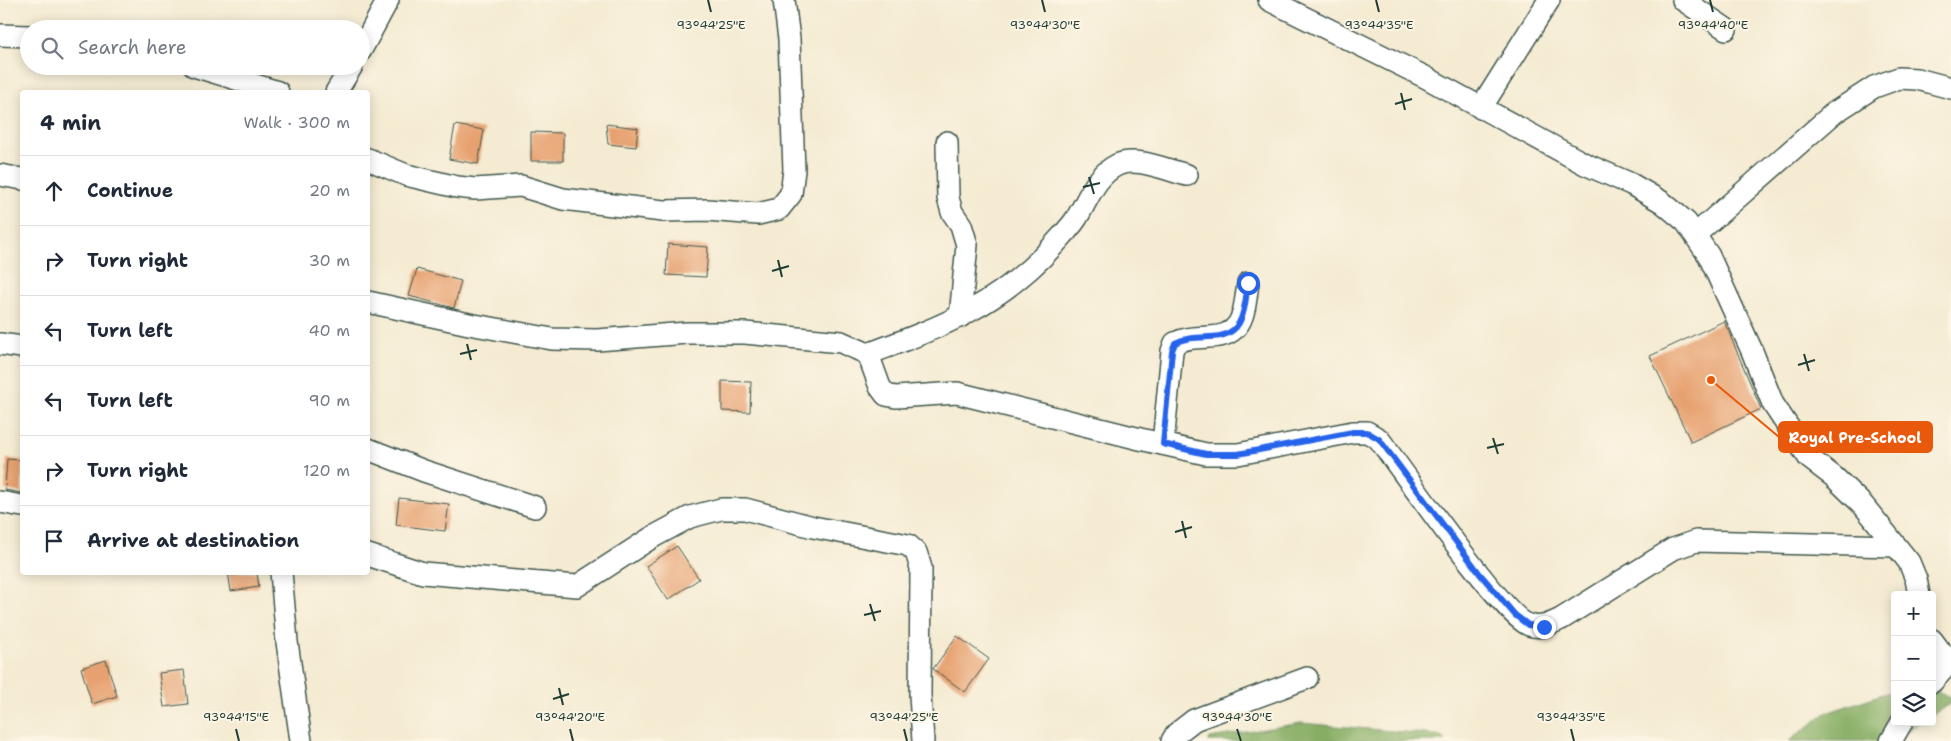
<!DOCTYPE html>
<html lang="en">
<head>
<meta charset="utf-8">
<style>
	body { margin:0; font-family:"Shantell Sans",sans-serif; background:#f6f6f7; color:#1f2937 }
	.controls { position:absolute; right:15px; bottom:15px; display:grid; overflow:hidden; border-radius:5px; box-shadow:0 2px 12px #0003 }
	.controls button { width:45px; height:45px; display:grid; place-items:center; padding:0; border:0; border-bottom:1px solid #e0e1e3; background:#fff; color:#1f2937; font:25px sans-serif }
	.stop { position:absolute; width:15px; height:15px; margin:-11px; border:4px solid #2563eb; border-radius:50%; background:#fff }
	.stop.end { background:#2563eb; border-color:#fff; box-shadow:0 1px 5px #0008 }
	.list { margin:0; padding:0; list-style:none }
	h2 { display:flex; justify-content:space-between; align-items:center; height:65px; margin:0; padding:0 20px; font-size:21px }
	h2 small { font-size:16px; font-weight:400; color:#747a83 }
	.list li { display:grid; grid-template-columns:32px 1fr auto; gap:15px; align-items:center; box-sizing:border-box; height:70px; padding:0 20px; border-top:1px solid #e0e1e3 }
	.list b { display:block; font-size:19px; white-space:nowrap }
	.list em { font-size:16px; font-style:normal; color:#747a83 }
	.icon { flex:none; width:28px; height:28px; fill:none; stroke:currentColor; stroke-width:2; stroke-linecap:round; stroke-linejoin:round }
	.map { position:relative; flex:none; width:1951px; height:741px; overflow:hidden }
	.search { position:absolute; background:#fff; box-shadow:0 2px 12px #0003; left:20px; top:20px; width:350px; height:55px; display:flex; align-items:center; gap:12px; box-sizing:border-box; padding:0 18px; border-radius:28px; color:#747a83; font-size:19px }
	.panel { position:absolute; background:#fff; box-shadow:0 2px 12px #0003; left:20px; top:90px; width:350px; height:485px; border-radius:5px }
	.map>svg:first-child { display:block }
	.forest { fill:#86ad64; stroke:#52754c }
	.building { fill:#e7a170 }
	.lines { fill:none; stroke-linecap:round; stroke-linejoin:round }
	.minor-casing { stroke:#3f574c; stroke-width:24 }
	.minor { stroke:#fff; stroke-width:21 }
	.route { stroke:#2563eb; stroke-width:6 }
	.ticks { fill:none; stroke:#1f3d34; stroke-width:2 }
	.ticks-label { font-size:12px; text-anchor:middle; fill:#1f3d34; stroke:#fcf5e5; stroke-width:4; stroke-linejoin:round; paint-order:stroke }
	.leader { fill:none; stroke:#e8590c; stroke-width:2 }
	.callout-dot { fill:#e8590c; stroke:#fcf5e5; stroke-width:2 }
	.callout { fill:#e8590c; stroke:#e8590c; stroke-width:2 }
	.callout-label { font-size:15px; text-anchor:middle; font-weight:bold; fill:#fff }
</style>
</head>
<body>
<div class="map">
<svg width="1951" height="741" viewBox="0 0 1951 741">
	<rect width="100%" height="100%" fill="#fcf5e5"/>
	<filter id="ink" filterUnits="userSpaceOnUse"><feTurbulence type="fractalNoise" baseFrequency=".02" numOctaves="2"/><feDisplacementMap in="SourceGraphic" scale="10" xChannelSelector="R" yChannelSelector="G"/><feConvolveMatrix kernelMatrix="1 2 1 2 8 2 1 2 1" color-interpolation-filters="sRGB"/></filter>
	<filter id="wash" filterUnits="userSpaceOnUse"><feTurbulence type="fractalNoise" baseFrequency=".0096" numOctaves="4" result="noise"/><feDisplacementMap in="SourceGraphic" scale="20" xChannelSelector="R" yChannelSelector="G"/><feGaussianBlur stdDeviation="1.12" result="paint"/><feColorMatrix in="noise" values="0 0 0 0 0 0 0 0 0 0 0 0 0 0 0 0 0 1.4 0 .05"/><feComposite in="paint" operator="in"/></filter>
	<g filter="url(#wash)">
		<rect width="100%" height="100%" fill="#f4ebd2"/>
		<!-- forest -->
		<g class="forest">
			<polygon points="1932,689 1951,697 1951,703 1932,715"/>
			<polygon points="1895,690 1895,722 1921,722 1893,741 1789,741 1826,713"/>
			<polygon points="1301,723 1438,735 1446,741 1207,741 1210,738"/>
		</g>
		<g id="blocks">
			<!-- building -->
			<g class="building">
				<polygon points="606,124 638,128 636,147 608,144"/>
				<polygon points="455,125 484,130 478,164 449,159"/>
				<polygon points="531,132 563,133 563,161 531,161"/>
				<polygon points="668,244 708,247 706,277 666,275"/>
				<polygon points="417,269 461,281 454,308 409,296"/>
				<polygon points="1724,321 1761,409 1691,442 1650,356"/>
				<polygon points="722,381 751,382 750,412 722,411"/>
				<polygon points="7,459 22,460 22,493 5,490"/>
				<polygon points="399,498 449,504 445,531 396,525"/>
				<polygon points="677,546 699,579 668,600 646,566"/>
				<polygon points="228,572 257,572 259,587 231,591"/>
				<polygon points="957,636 989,659 965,692 933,669"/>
				<polygon points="106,660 117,696 92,704 81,668"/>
				<polygon points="184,670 188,704 164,707 159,673"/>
			</g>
		</g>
	</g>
	<g filter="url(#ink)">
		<use href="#blocks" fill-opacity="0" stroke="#3f574c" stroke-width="1"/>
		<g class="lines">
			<!-- minor casing -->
			<g class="minor-casing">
				<g id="minor">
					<polyline points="1269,0 1425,77 1585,164 1631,184 1662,202 1686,222 1709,256 1752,351 1773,404 1809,458 1834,477 1863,505 1909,562 1916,579 1919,595"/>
					<polyline points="1683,0 1726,29"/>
					<polyline points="0,35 29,36"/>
					<polyline points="361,50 388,0"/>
					<polyline points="194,66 278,92"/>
					<polyline points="336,92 352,66"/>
					<polyline points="1481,108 1549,0"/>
					<polyline points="947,142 948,198 952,212 961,225 967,245 960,317"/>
					<polyline points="368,159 406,175 457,187 475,189 521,186 563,199 663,211 707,210 758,214 779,209 791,194 794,170 789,39 784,0"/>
					<polyline points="0,175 22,179"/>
					<polyline points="1696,234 1834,113 1874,87 1899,78 1917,79 1951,88"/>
					<path d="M368 302 469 324 552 339 597 340 687 333H745L841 342 868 354 880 387 886 395 896 397 957 393 1140 439 1206 454H1238L1353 432H1367L1379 439C1400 468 1505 618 1529 625 1541 629 1550 624 1561 619L1673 549 1696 541 1896 546"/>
					<polyline points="0,344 22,347"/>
					<path d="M868 354C943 326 998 306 1054 245 1061 237 1070 228 1076 219 1088 200 1095 176 1117 165 1136 156 1166 170 1187 175"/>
					<path d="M1163 444 1172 351 1175 343C1187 337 1196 338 1209 337 1245 337 1244 310 1248 283"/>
					<polyline points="368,449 424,471 535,507"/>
					<polyline points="0,502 22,506"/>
					<polyline points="368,555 423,573 577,586 651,538 690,517 721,509 745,509 813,527 908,545 916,552 921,568 920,695 923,741"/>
					<polyline points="281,572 287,642 301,741"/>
					<polyline points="1932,640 1941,652 1951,661"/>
					<polyline points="1932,682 1951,661"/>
					<polyline points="1172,741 1176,734 1194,720 1307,678"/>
					<polyline points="1891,741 1902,722"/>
				</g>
			</g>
			<!-- minor -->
			<use href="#minor" class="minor"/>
		</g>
	</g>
	<g class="lines" filter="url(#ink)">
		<!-- route -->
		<path class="route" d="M1248 283C1244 310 1245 337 1209 337 1196 338 1187 337 1175 343L1172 351 1163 444 1206 454H1238L1353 432H1367L1379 439 1480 574 1515 615 1528 625 1544 627"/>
	</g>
	<!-- ticks -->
	<path class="ticks" d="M708 0 711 12M1042 0 1045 12M1376 0 1379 12M1710 0 1713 12M1401 93 1405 110M1395 104 1412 99M1089 177 1094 194M1083 187 1100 183M778 260 782 277M772 271 789 266M467 344 471 360M460 354 477 350M1804 354 1809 371M1798 365 1815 360M1493 438 1498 454M1487 448 1504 444M1182 521 1186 538M1175 532 1192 527M870 604 875 621M864 615 881 611M559 688 563 705M553 699 569 694M236 729 239 741M570 729 573 741M904 729 907 741M1237 729 1241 741M1571 729 1574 741"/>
	<g class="ticks-label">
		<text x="711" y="29">93°44'25"E</text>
		<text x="1045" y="29">93°44'30"E</text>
		<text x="1379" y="29">93°44'35"E</text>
		<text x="1713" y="29">93°44'40"E</text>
		<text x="236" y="721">93°44'15"E</text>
		<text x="570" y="721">93°44'20"E</text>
		<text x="904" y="721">93°44'25"E</text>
		<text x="1237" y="721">93°44'30"E</text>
		<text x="1571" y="721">93°44'35"E</text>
	</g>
	<!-- callouts -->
	<path class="leader" d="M1711 380L1779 437"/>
	<circle class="callout-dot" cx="1711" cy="380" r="5"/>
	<rect class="callout" x="1779" y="422" width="153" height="30" rx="5"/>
	<g class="callout-label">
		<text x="1855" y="443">Royal Pre-School</text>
	</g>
</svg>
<div class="controls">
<button>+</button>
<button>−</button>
<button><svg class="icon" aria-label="layers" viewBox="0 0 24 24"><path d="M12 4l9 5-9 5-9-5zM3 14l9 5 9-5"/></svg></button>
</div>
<div class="stop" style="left:1248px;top:283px"></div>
<div class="stop end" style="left:1544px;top:627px"></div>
<div class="search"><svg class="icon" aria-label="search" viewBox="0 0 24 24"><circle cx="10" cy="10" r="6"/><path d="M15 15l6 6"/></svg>Search here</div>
<section class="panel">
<h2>4 min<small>Walk · 300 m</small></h2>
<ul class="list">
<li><svg class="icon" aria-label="ahead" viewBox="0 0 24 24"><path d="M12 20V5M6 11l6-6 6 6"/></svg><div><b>Continue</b></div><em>20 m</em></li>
<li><svg class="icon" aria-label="right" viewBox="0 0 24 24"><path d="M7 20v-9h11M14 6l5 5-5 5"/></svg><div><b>Turn right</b></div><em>30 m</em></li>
<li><svg class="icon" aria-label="left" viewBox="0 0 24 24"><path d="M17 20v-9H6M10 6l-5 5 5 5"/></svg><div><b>Turn left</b></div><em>40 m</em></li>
<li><svg class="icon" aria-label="left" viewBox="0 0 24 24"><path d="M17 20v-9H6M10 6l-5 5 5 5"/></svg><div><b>Turn left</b></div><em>90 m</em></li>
<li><svg class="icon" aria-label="right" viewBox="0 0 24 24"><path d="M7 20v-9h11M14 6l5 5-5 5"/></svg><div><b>Turn right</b></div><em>120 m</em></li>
<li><svg class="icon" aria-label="arrive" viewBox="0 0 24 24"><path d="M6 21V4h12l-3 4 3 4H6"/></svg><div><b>Arrive at destination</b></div></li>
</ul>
</section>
</div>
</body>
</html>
